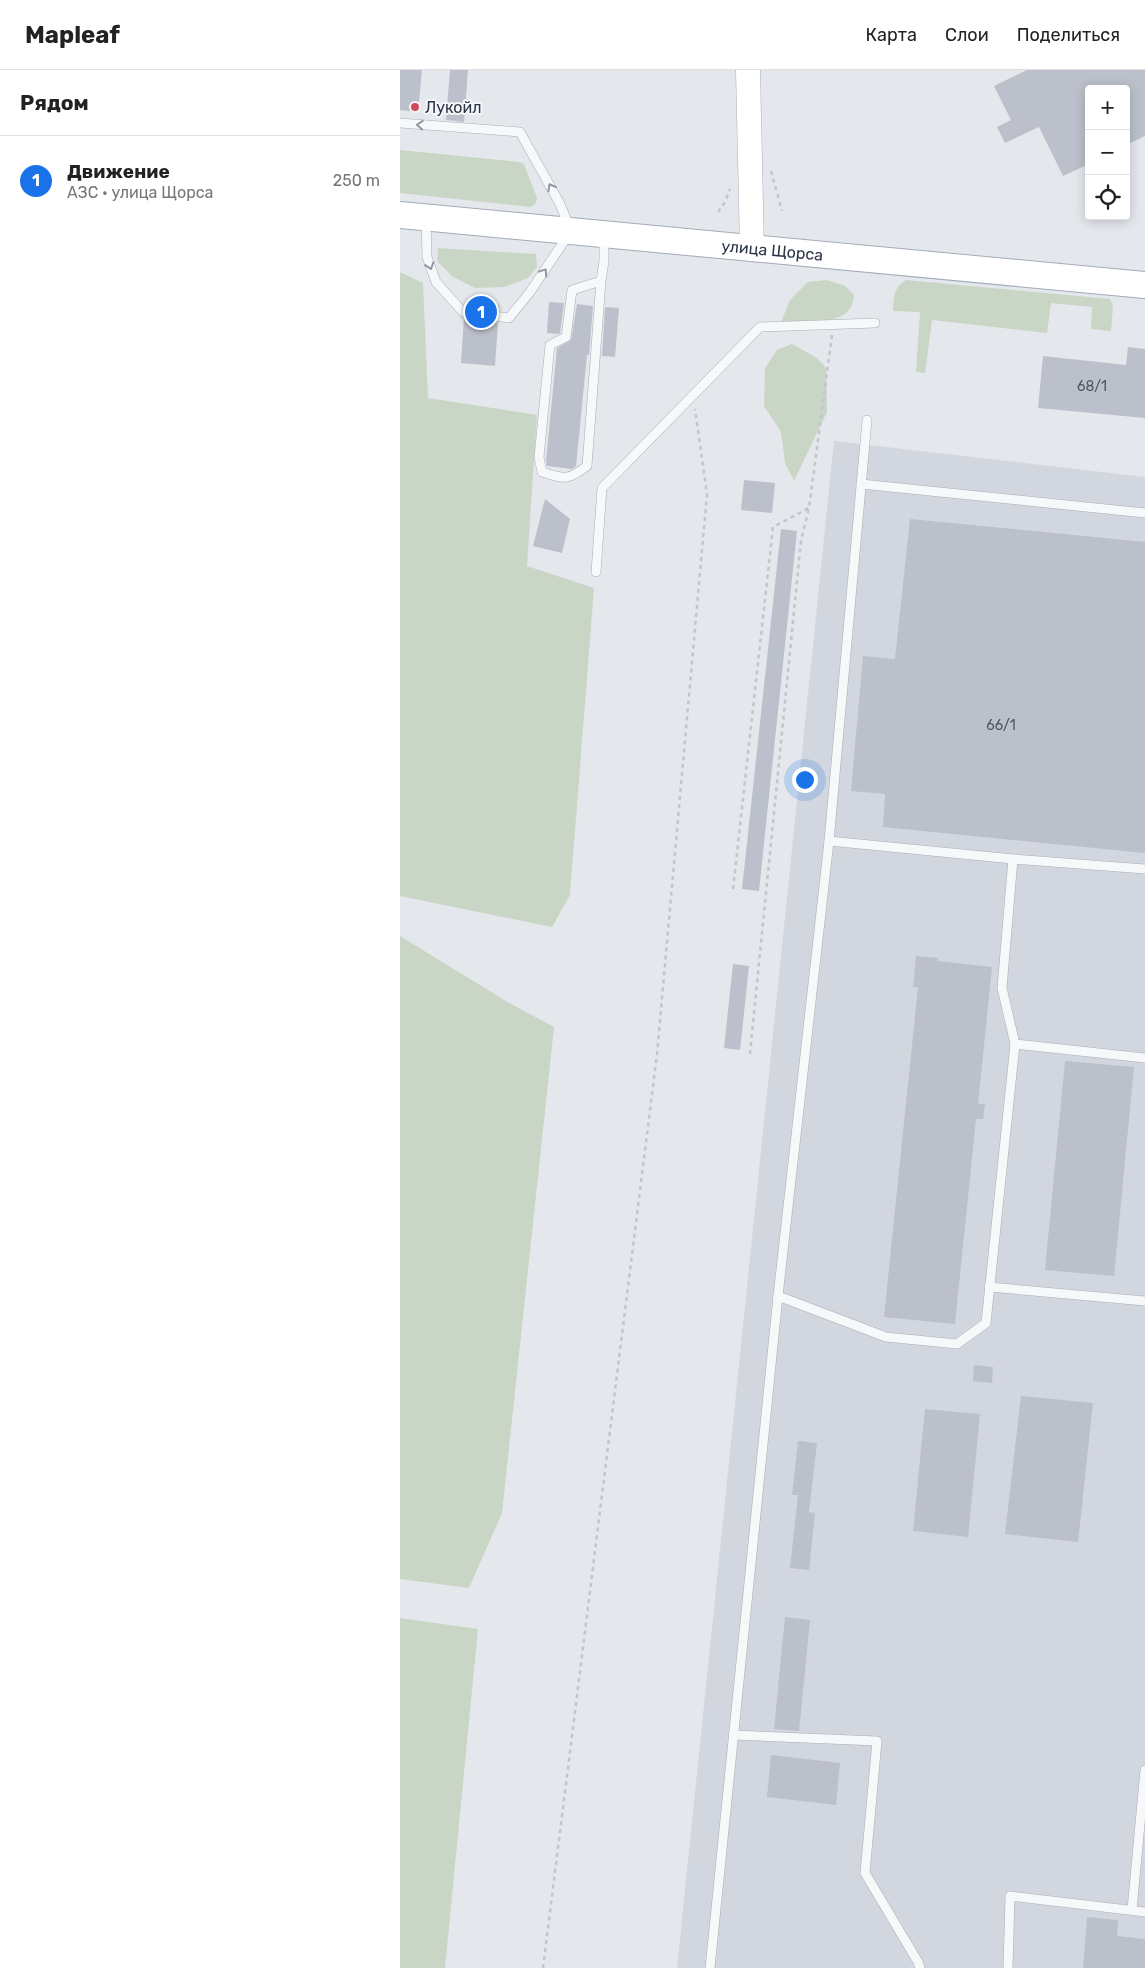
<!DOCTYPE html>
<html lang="ru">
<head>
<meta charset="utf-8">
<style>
	body { margin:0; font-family:Rubik,sans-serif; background:#f6f6f6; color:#222 }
	.controls { position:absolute; right:15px; top:15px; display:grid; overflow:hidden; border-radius:5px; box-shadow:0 2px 12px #0003 }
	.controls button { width:45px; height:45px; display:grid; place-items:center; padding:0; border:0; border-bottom:1px solid #e0e0e0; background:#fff; color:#222; font:25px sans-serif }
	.you { position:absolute; left:404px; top:709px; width:18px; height:18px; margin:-12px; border:4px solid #fff; border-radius:50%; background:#1a73e8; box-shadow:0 0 0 8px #1a73e833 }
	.badge { display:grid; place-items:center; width:32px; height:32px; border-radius:50%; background:#1a73e8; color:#fff; font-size:16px; font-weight:700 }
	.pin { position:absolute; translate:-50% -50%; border:2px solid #fff; box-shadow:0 1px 5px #0006 }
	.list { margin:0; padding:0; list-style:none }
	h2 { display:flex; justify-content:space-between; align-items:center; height:65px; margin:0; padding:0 20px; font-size:21px }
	h2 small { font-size:16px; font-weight:400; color:#767676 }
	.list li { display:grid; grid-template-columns:32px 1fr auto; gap:15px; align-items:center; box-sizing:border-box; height:90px; padding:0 20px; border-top:1px solid #e0e0e0 }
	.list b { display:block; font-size:19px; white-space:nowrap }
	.list p { margin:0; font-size:16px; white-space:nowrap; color:#767676 }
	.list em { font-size:16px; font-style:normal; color:#767676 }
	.icon { flex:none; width:28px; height:28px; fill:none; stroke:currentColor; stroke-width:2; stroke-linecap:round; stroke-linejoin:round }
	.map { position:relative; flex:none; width:745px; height:1898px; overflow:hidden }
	header { display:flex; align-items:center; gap:30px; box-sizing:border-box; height:70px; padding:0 25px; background:#fff; border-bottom:1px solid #e0e0e0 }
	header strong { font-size:24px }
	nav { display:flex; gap:28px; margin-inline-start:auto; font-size:18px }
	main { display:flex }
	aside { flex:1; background:#fff }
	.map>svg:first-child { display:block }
	.built { fill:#d2d6de }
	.green { fill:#c9d6c5 }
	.building { fill:#bbc0ca }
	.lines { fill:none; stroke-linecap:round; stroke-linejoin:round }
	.service-casing { stroke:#a9aeb7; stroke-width:10 }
	.secondary-casing { stroke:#a9aeb7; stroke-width:25 }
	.primary-casing { stroke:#a3abb8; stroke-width:28 }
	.path { stroke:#c2c5cb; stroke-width:2.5; stroke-dasharray:4 4; stroke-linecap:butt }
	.service { stroke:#f7f8fa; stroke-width:9 }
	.secondary { stroke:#fff; stroke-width:24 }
	.primary { stroke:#fff; stroke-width:26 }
	.oneway { stroke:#9196a0 }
	.poi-dot { fill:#d1495b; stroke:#f4f6f9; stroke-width:2 }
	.labels { text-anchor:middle; stroke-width:4; stroke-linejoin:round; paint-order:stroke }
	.number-label { font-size:14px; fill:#4f5766 }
	.poi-label { font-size:16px; fill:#2b3445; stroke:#f4f6f9; text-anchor:start }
	.street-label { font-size:16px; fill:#2b3445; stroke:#f4f6f9 }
</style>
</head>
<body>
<header>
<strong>Mapleaf</strong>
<nav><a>Карта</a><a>Слои</a><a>Поделиться</a></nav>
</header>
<main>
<aside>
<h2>Рядом<small></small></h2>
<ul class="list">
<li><span class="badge">1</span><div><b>Движение</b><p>АЗС · улица Щорса</p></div><em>250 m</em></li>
</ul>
</aside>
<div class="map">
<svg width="745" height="1898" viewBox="0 0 745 1898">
	<rect width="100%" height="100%" fill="#e4e7ec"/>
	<!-- built -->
	<polygon class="built" points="434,371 745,407 745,1898 277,1898"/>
	<!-- green -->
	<g class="green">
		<polygon points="0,80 119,92 124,94 137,128 136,133 131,137 0,123"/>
		<polygon points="38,178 136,184 137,197 128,208 104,217 75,218 53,207 37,191"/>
		<polygon points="0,202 23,213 28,328 137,345 127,496 194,518 170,825 152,857 0,826"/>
		<path d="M427 210 445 216 454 225C453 233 451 241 443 245 430 253 395 253 380 255L390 230 408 212Z"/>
		<path d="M506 210 710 229 713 236 711 261 691 259 692 237 651 233 647 263 532 250 525 303 516 302 520 242 493 241C494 227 493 218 506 210Z"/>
		<polygon points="392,274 417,288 426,298 427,342 394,411 385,393 381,362 364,336 365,298 377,280"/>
		<polygon points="0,866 111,934 154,957 102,1443 69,1518 0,1509"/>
		<polygon points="0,1548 78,1559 45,1898 0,1898"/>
	</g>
	<!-- building -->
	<g class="building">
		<polygon points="0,0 22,0 18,42 0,40"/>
		<polygon points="50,0 68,0 64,52 46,50"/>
		<polygon points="627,0 745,0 745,66 726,75 726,19 689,19 689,94 663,106 639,57 605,73 597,57 611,50 594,16"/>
		<polygon points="65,232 99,235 99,240 66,236"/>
		<polygon points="149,232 164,233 160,263 158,264 147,263"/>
		<polygon points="177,234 193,236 189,285 187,285 176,396 172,399 147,396 146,391 157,278 171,270"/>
		<polygon points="205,237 219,238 215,287 202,286"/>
		<polygon points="64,248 98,253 95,296 61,293"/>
		<polygon points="728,277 745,279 745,348 638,338 643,286 726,295"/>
		<polygon points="344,410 375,413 372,443 341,440"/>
		<polygon points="145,429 170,449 162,483 133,476"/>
		<polygon points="510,449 745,472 745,783 483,757 485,724 451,721 463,586 495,589"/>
		<polygon points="381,459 397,461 359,821 342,819"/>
		<polygon points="516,886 538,888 538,891 592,897 578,1034 585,1034 583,1049 576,1049 555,1254 484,1247 518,917 513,917"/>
		<polygon points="333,894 349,896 340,980 324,978"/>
		<polygon points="665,991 734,997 714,1206 645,1200"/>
		<polygon points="574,1295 593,1297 592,1313 573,1311"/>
		<polygon points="621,1326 693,1333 678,1472 605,1464"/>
		<polygon points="525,1339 580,1344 568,1467 513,1461"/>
		<polygon points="398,1371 417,1373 409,1442 415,1443 409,1500 390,1498 398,1425 392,1425"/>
		<polygon points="385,1547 410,1550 399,1661 374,1659"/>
		<polygon points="371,1685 440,1693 436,1735 367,1727"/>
		<polygon points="687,1847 718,1850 717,1866 745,1869 745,1898 683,1898"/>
	</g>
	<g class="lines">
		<!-- service casing -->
		<g class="service-casing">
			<g id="service">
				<polyline points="0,53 120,62 160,134 171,161 130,222 109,248 63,242 36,212 27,187 26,149"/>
				<path d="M201 211 172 220 166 267 150 275 139 387 142 402C165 409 167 411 187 396L201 211 204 191V167"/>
				<polyline points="467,350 429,771 613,789 745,799"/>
				<polyline points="461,414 745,443"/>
				<polyline points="196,502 202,418 360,257 475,253"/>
				<polyline points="613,789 602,918 615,974 745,988"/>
				<polyline points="589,1217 745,1231"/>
				<polyline points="378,1226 429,771"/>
				<polyline points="333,1665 477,1671 465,1803 518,1892 520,1898"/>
				<polyline points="732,1840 745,1700"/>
				<polyline points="310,1898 378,1226 486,1267 557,1274 586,1253 615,974"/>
				<polyline points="608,1898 610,1826 745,1842"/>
			</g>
		</g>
		<!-- secondary casing -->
		<g class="secondary-casing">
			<polyline id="secondary" points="348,0 352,179"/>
		</g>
		<!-- primary casing -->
		<g class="primary-casing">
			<g id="primary">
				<path id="s1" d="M0 145 745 215"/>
			</g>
		</g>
		<!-- path -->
		<g class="path">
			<polyline points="371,101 382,141"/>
			<polyline points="318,142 325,132 330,119"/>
			<polyline points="333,819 373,457 409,438"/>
			<polyline points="350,984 401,471 409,438 432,265"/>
			<polyline points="143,1898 257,984 307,424 295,339"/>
		</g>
		<!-- service -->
		<use href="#service" class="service"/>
		<!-- secondary -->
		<use href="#secondary" class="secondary"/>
		<!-- primary -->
		<use href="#primary" class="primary"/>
	</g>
	<!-- one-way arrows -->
	<defs><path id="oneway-chevron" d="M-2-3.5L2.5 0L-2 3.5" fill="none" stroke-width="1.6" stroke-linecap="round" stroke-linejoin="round" transform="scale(1.25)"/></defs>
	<g class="oneway">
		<use href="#oneway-chevron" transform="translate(20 55) rotate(-176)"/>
		<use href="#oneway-chevron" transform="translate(151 117) rotate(-119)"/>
		<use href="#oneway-chevron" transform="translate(30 196) rotate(71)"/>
		<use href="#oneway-chevron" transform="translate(144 202) rotate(-56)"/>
	</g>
	<!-- markers -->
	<circle class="poi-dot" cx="15" cy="37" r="5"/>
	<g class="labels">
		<!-- number labels -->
		<g class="number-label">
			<text x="692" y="321">68/1</text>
			<text x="601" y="660">66/1</text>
		</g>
		<!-- poi labels -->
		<g class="poi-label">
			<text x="25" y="43">Лукойл</text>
		</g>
		<!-- street labels -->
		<g class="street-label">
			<text dy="6" stroke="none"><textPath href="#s1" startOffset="374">улица Щорса</textPath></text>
		</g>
	</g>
</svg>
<div class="controls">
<button>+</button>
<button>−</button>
<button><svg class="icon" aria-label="locate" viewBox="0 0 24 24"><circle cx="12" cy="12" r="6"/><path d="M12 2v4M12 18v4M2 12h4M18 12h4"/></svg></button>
</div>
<div class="you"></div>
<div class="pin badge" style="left:81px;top:242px">1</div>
</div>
</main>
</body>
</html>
